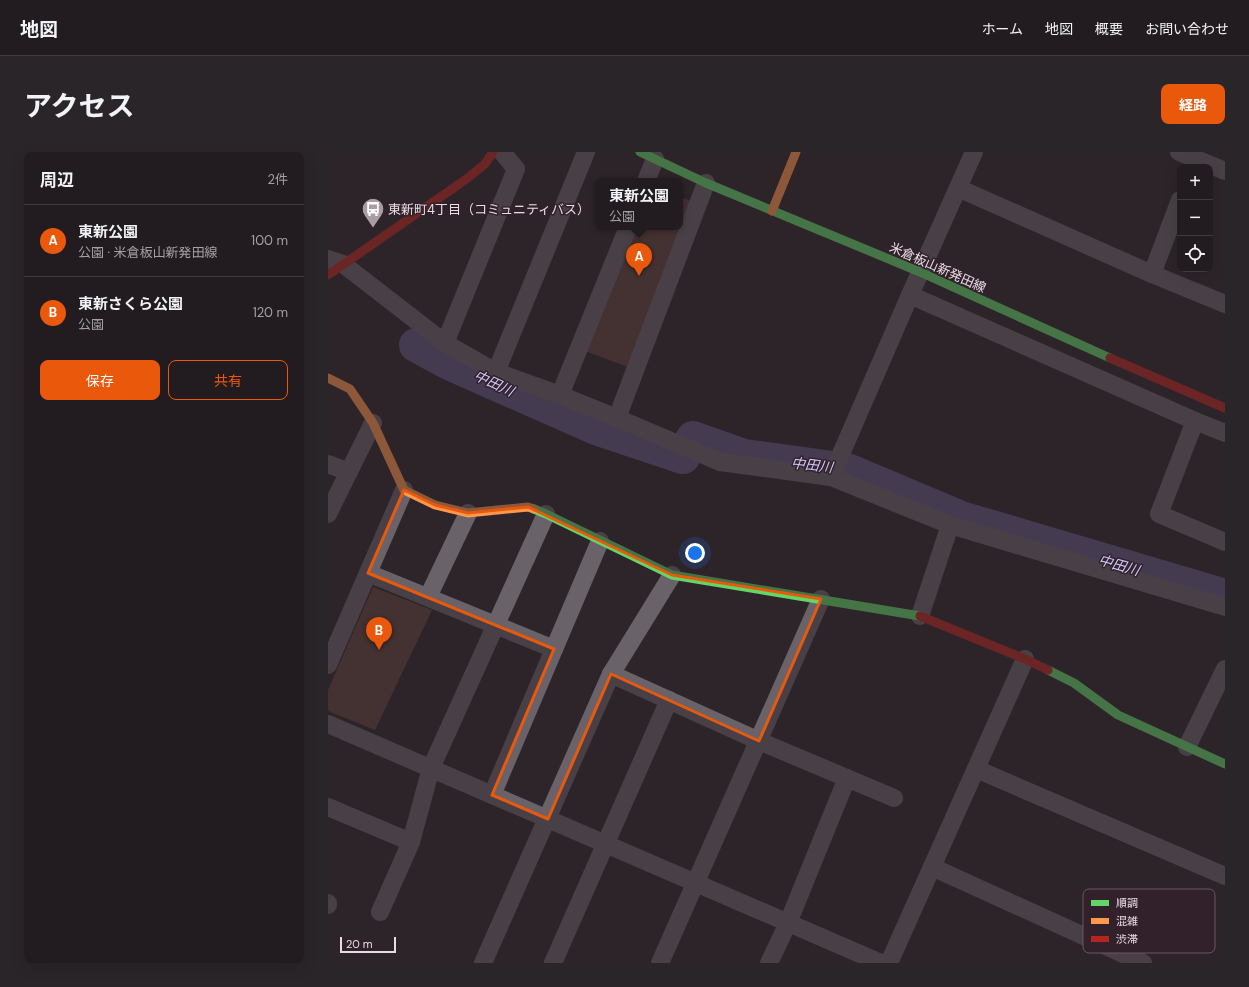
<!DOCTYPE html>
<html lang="ja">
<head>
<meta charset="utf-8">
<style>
	body { margin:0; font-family:"DM Sans","Noto Sans JP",sans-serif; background:#2a2529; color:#f1f3f6 }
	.controls { position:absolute; right:12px; top:12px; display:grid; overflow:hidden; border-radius:8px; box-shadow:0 4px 16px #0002 }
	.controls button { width:36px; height:36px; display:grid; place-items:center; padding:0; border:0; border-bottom:1px solid #3f3a3e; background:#221c20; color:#f1f3f6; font:20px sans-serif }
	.scale { position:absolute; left:12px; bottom:10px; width:56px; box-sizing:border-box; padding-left:4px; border:2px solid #e9dde4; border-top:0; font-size:11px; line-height:14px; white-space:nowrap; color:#e9dde4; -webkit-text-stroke:3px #32212b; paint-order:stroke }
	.you { position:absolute; left:367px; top:401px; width:14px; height:14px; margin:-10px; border:3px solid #fff; border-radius:50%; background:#1a73e8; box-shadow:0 0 0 6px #1a73e833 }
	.badge { display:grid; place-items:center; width:26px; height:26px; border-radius:50%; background:#ea580c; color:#fff; font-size:13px; font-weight:700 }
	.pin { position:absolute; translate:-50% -33px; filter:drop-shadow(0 1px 2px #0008) }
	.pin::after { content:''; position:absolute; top:21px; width:14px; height:12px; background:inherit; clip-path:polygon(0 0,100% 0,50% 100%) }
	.popup { position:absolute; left:267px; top:26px; width:88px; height:52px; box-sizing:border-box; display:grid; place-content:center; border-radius:8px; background:#221c20; filter:drop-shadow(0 1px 3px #0005); font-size:13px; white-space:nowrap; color:#a2a1a5 }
	.popup b { font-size:15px; color:#f1f3f6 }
	.popup::after { content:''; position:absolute; left:50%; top:100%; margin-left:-8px; border:8px solid transparent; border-top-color:#221c20 }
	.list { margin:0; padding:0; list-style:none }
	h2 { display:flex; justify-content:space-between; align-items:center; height:52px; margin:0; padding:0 16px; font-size:17px }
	h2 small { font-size:13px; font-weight:400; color:#a2a1a5 }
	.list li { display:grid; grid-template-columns:26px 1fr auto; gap:12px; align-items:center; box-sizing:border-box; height:72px; padding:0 16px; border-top:1px solid #3f3a3e }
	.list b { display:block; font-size:15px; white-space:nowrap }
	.list p { margin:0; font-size:13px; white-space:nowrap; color:#a2a1a5 }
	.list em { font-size:13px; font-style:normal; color:#a2a1a5 }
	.actions { display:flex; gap:8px; padding:12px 16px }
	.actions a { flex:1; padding:9px 0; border:1px solid #ea580c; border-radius:8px; text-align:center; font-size:14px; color:#ea580c }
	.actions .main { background:#ea580c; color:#fff }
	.icon { flex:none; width:22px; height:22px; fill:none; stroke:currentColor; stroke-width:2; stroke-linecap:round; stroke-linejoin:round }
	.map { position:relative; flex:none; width:897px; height:811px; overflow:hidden; border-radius:8px }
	header { display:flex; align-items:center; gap:24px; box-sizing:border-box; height:56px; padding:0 20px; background:#221c20; border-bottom:1px solid #3f3a3e }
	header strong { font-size:19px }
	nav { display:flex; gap:22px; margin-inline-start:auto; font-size:14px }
	.intro { display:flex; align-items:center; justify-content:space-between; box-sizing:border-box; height:96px; padding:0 24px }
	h1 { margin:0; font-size:28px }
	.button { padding:10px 18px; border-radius:8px; background:#ea580c; color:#fff; font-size:14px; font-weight:700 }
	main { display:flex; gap:24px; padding:0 24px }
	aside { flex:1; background:#221c20; border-radius:8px; box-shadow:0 4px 16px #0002 }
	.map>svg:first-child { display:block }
	.green { fill:#5f403a }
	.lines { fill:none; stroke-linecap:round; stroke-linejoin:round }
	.river { stroke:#61587f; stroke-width:34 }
	.street { stroke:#696369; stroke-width:18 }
	.fast { stroke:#63d668; stroke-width:9 }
	.slow { stroke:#ff974d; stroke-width:9 }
	.jam { stroke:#b3261e; stroke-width:9 }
	.marked { fill:none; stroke:#e8590c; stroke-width:3; stroke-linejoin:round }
	.labels { text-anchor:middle; stroke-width:3; stroke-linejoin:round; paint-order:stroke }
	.poi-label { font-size:13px; fill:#e9dde4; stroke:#32212b; text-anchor:start }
	.street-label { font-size:13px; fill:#e9dde4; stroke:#32212b }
	.water-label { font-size:14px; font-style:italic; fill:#d1c7fe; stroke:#32212b }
	.key { fill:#32212b; stroke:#695962; stroke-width:1 }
	.key-label { font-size:11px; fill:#e9dde4 }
</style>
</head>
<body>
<header>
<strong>地図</strong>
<nav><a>ホーム</a><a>地図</a><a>概要</a><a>お問い合わせ</a></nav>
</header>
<div class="intro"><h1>アクセス</h1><a class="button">経路</a></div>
<main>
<aside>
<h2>周辺<small>2件</small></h2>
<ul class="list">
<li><span class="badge">A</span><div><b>東新公園</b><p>公園 · 米倉板山新発田線</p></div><em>100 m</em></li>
<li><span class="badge">B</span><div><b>東新さくら公園</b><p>公園</p></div><em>120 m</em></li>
</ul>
<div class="actions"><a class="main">保存</a><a>共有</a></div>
</aside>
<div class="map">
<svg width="897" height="811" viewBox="0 0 897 811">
	<rect width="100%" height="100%" fill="#2e252a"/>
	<!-- green -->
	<g class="green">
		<polygon points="352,45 363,49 300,215 257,199 307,75 352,75"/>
		<polygon points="45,435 104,458 47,578 0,559 0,538"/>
	</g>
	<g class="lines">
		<!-- river -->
		<polyline class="river" points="88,193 121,211 168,232 268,276 355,305 365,286 416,304 519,318 633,366 897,444"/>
		<!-- street -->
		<g class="street">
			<polyline points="851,0 897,19"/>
			<polyline points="318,29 327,7"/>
			<polyline points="630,36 824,122 897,152"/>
			<polyline points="0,107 15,112 117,191 168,220 232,243 289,266 392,310 503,325 622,373 897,455"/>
			<polyline points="824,122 852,48"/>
			<polyline points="582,143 867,269 897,281"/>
			<polyline points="117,191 188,17 174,0"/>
			<polyline points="168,220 258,0"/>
			<polyline points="232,243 300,75"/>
			<polyline points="289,266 378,31"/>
			<polyline points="867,269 831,362 897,390"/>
			<polyline points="0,312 21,320"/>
			<polyline points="503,325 582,143 646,0"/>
			<polyline points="0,362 45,271"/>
			<polyline points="40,421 226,497"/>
			<polyline points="100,445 140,361"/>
			<polyline points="592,464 622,373"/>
			<polyline points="0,513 76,338"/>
			<polyline points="283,522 431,589 566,646"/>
			<polyline points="0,572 553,811"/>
			<polyline points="859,595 897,517"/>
			<polyline points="648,617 897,724"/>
			<polyline points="164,643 272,389"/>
			<polyline points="0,655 83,690"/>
			<polyline points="604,715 815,811"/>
			<polyline points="0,751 0,753"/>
			<polyline points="52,760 83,690 103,616 218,362"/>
			<polyline points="155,811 283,522 344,423"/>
			<polyline points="225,811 341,548"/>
			<polyline points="332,811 493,447"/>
			<polyline points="441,811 460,771 519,626"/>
			<polyline points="561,811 697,507"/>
		</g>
		<!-- fast -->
		<g class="fast">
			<polyline points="312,0 378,31 592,120 782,206"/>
			<polyline points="206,357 218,362 344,423 592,464"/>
			<polyline points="720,518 746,531 790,563 897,612"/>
		</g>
		<!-- slow -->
		<g class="slow">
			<polyline points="444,59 468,0"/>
			<polyline points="0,226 22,237 45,271 76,338 107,353 140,361 200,355 206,357"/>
		</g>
		<!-- jam -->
		<g class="jam">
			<polyline points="0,123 137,28 157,12 165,0"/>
			<polyline points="782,206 897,256"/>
			<polyline points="592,464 697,507 720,518"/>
		</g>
	</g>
	<!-- marked area -->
	<path d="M0 0H897V811H0ZM76 338 107 353 140 361 200 355 344 423 493 447 431 589 283 522 220 667 164 643 226 497 40 421Z" fill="#2e252a" fill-opacity=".55" fill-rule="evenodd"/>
	<path class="marked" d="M76 338 107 353 140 361 200 355 344 423 493 447 431 589 283 522 220 667 164 643 226 497 40 421Z"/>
	<!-- icons -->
	<defs>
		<g id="bus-pin" transform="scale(1.15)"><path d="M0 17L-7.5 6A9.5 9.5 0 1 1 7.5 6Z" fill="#a89da3" stroke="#32212b"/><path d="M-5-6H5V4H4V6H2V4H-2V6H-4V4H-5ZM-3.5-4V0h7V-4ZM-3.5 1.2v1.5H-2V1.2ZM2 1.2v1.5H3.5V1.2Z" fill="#fff"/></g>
	</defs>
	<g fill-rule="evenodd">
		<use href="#bus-pin" x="45" y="57"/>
	</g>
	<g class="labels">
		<!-- poi labels -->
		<g class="poi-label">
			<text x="60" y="62">東新町4丁目（コミュニティバス）</text>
		</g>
		<!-- street labels -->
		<g class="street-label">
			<text transform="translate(610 115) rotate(24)" y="5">米倉板山新発田線</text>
		</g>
		<!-- water labels -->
		<g class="water-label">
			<text transform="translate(166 231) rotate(25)" y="5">中田川</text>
			<text transform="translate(484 313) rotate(7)" y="5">中田川</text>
			<text transform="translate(791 413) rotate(16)" y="5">中田川</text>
		</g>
	</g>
	<!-- legend -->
	<rect x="755" y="737" width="132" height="64" rx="6" class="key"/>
	<rect x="763" y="748" width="18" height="6" fill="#63d668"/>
	<rect x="763" y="766" width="18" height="6" fill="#ff974d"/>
	<rect x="763" y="784" width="18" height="6" fill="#b3261e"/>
	<g class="key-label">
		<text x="788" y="755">順調</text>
		<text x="788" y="773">混雑</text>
		<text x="788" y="791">渋滞</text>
	</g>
</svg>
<div class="controls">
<button>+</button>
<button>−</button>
<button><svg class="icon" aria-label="locate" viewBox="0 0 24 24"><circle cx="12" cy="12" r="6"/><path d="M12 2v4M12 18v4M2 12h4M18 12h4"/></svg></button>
</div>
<div class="scale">20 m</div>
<div class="you"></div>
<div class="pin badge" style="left:311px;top:124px">A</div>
<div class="popup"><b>東新公園</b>公園</div>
<div class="pin badge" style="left:51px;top:498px">B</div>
</div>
</main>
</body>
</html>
